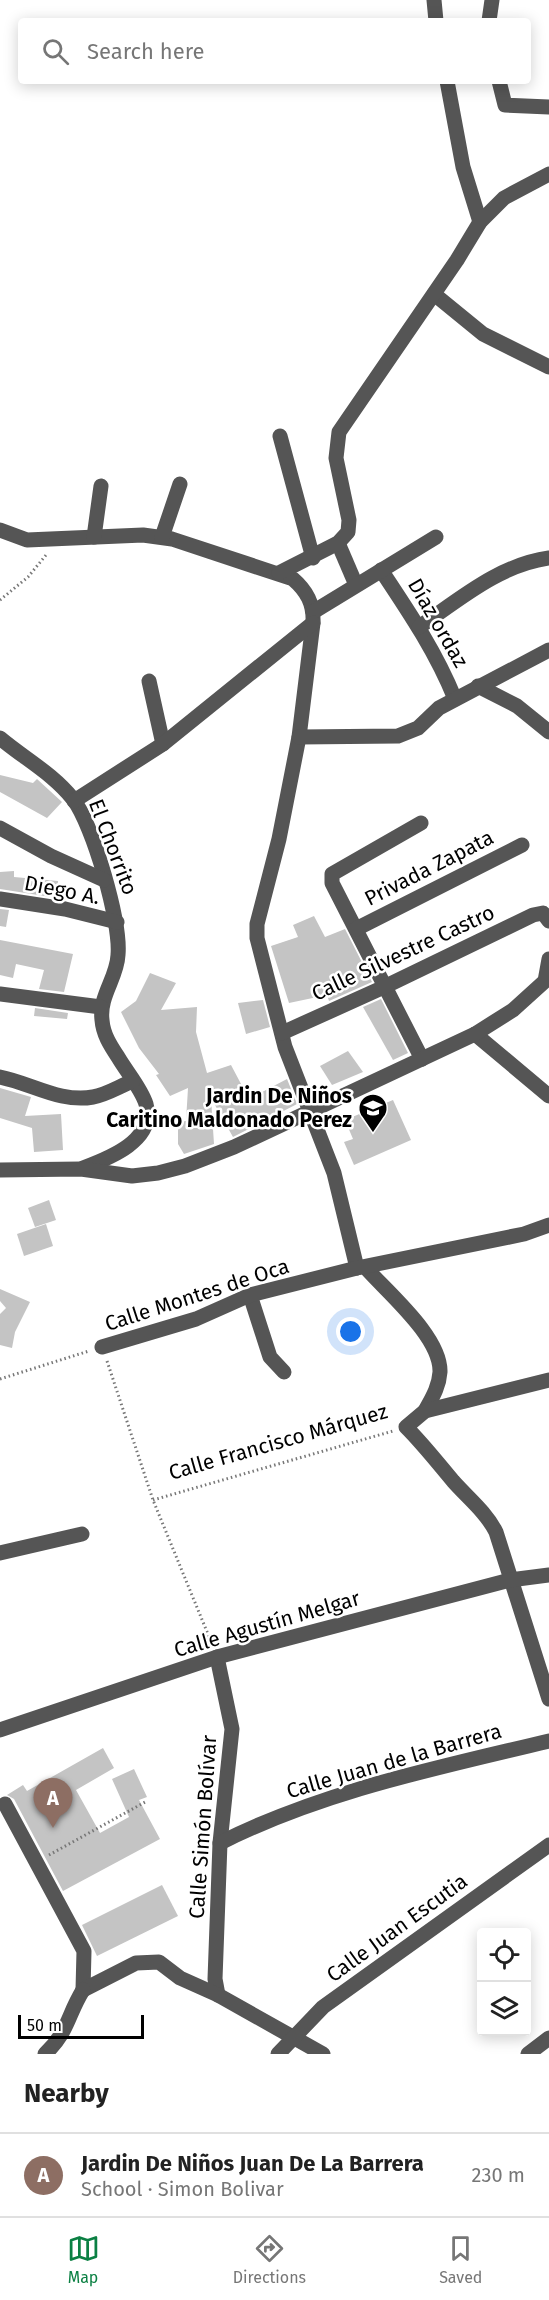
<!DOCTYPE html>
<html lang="en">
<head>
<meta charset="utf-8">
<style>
	body { margin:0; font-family:"Fira Sans",sans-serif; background:#f6f6f6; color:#222 }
	.controls { position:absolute; right:18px; bottom:18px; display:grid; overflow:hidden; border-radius:6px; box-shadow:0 3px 15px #0003 }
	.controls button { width:54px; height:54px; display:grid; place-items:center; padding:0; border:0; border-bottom:2px solid #e0e0e0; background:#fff; color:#222; font:30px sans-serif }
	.scale { position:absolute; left:18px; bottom:15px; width:126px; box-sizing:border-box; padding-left:6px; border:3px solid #000; border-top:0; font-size:16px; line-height:21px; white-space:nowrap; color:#000; -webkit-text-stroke:4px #fff; paint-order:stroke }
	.you { position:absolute; left:351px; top:1332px; width:21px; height:21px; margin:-15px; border:4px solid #fff; border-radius:50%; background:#1a73e8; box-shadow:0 0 0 9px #1a73e833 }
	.badge { display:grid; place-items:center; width:39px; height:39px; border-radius:50%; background:#0b8043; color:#fff; font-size:20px; font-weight:700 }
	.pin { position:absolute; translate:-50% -50px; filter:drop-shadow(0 2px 3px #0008) }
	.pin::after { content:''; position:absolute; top:32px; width:21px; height:18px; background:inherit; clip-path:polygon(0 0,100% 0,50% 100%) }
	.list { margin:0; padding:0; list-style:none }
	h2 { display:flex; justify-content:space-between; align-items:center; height:78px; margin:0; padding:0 24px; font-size:26px }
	h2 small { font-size:20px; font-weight:400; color:#767676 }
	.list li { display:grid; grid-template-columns:39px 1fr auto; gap:18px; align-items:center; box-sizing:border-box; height:84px; padding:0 24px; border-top:2px solid #e0e0e0 }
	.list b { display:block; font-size:22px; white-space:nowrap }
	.list p { margin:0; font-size:20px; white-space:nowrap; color:#767676 }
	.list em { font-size:20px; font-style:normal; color:#767676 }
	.icon { flex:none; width:33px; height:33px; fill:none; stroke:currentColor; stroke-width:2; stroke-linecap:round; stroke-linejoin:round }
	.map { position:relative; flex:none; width:549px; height:2054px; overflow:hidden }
	.search { position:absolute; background:#fff; box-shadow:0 3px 15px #0003; left:18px; right:18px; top:18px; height:66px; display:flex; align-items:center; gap:15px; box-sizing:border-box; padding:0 21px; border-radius:6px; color:#767676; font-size:22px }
	.sheet { height:162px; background:#fff }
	nav { display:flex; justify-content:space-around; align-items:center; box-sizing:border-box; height:84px; border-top:2px solid #e0e0e0; background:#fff; font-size:16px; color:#767676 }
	nav a { display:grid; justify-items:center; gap:3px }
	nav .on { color:#0b8043 }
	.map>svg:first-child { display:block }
	.building { fill:#c4c4c4 }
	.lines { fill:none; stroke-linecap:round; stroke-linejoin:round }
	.path { stroke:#777; stroke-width:3; stroke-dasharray:1.5 3; stroke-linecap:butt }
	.minor { stroke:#555; stroke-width:15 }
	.labels { text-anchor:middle; stroke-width:5; stroke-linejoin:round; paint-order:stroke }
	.street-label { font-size:21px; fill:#000; stroke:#fff }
	.poi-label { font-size:21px; font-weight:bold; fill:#000; stroke:#fff; text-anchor:end }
</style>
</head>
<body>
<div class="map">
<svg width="549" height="2054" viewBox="0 0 549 2054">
	<rect width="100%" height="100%" fill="#fff"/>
	<!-- building -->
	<g class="building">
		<polygon points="0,775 33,783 37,779 62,802 47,818 0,792"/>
		<polygon points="14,871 14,877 58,881 57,898 0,889 0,872"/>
		<polygon points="0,909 9,910 6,927 0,926"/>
		<polygon points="314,916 325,937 345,929 372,982 329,1001 327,995 289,1003 271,946 298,937 293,925"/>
		<polygon points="0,940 73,954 64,992 39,989 44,970 16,964 13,978 0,975"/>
		<polygon points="150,973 176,983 161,1010 197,1007 196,1032 207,1073 231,1065 249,1099 287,1079 297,1104 233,1137 211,1098 214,1144 184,1154 178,1144 178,1122 186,1121 188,1088 170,1096 156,1075 159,1074 139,1048 121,1012 136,1001"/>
		<polygon points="381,999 408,1053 393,1060 363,1007"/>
		<polygon points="263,1000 270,1027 246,1034 238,1003"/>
		<polygon points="35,1008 68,1013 67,1019 34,1016"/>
		<polygon points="348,1051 363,1072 332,1085 320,1066"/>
		<polygon points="0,1088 31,1097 25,1116 61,1114 63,1150 34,1152 32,1128 0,1118"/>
		<polygon points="393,1100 411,1140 354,1165 344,1142 353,1139 345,1120"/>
		<polygon points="49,1200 56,1220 35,1227 28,1208"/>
		<polygon points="46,1224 53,1246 24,1256 17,1234"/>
		<polygon points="0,1289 30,1302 15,1332 12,1348 0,1345 0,1314 6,1308 0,1301"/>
		<polygon points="103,1748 114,1768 76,1790 100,1833 129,1817 112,1779 134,1769 147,1797 139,1800 160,1839 63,1891 14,1799 7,1795 23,1785 27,1791"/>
		<polygon points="162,1885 178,1916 97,1956 82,1925"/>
	</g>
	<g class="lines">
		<!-- path -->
		<g class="path">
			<polyline points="0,600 28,577 46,555"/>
			<polyline points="107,1361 153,1500 212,1644"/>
			<polyline points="0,1379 89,1351"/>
			<polyline points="153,1500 393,1431"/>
			<polyline points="49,1855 147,1801"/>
		</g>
		<!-- minor -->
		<g class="minor">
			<polyline points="434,0 436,21"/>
			<polyline points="489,21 492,0"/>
			<polyline points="447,81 463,167 480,222"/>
			<polyline points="499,81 505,105 549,107"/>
			<polyline points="434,294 483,334 549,367"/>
			<polyline points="280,436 313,558"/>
			<path d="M0 530 27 540 143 535 172 539 293 579C307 591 314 604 313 623L299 737 279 839 257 924V938L285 1047 334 1173 357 1268"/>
			<polyline points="94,537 101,486"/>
			<polyline points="162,537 180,484"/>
			<polyline points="338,543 356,585"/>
			<path d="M381 570C409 612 436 652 455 699"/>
			<polyline points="279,573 338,543 348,532 349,520 336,458 339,432 457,260 480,222 504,198 549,174"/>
			<polyline points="313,612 436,537"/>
			<path d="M419 627C460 599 499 565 549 558"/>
			<polyline points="149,681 163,744"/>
			<polyline points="478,686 517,706 549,732"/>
			<polyline points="299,737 398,736 418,728 439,708 549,650"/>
			<path d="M0 738C25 759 52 773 73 799 93 825 121 922 118 955 117 978 99 996 102 1020 103 1034 110 1045 118 1057 126 1071 141 1088 146 1104 156 1140 110 1158 83 1168"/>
			<polyline points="74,801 163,744 313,623"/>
			<polyline points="421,823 332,874 332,883 422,1059"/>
			<polyline points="0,828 51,856 104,880"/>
			<polyline points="0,899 65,909 117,922"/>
			<polyline points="356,929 522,845"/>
			<polyline points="0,994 101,1007"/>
			<polyline points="282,1033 384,987 533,915 543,913 549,921"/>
			<polyline points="475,1034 549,1096"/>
			<path d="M0 1077C31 1083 60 1103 93 1097 106 1095 120 1086 133 1081"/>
			<polyline points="0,1170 81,1169 132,1176 158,1173 185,1166 234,1147 475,1034 513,1010 545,981 549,959"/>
			<path d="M366 1268C388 1293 441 1337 440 1372 439 1387 432 1398 425 1411"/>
			<polyline points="250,1295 270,1357 284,1372"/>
			<polyline points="102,1347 196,1319 250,1295 357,1268 524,1234 549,1225"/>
			<path d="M549 1380 425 1411 406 1427C423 1444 437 1462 453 1481 468 1498 486 1512 496 1532L549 1699"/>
			<polyline points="0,1553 82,1534"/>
			<polyline points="217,1657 232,1729 220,1843 215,1979 218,1995"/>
			<polyline points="0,1730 217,1657 510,1580 549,1575"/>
			<polyline points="5,1804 84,1951 83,1990"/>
			<path d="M220 1843C323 1791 437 1768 549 1741"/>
			<polyline points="83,1990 136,1963 159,1962 180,1978 218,1995 323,2054"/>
			<path d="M45 2054C69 2031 67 2016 83 1990"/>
			<polyline points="278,2054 323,2007 549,1845"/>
			<polyline points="528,2054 549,2038"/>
		</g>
	</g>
	<!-- icons -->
	<defs>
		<g id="school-pin" transform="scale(1.5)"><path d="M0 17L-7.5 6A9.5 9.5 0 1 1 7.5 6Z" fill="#000" stroke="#fff"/><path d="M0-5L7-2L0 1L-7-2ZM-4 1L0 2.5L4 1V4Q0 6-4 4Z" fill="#fff"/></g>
	</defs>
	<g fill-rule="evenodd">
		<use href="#school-pin" x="373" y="1108"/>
	</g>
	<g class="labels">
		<!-- street labels -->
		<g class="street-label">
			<text transform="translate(438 623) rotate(60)" y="7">Díaz ordaz</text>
			<text transform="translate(113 847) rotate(69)" y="7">El Chorrito</text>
			<text transform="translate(429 868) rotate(-27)" y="7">Privada Zapata</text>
			<text transform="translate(62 890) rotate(11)" y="7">Diego A.</text>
			<text transform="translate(403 953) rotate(-25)" y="7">Calle Silvestre Castro</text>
			<text transform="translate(197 1295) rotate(-18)" y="7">Calle Montes de Oca</text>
			<text transform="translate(278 1442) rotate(-16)" y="7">Calle Francisco Márquez</text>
			<text transform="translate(267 1624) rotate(-16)" y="7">Calle Agustín Melgar</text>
			<text transform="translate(394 1761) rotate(-16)" y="7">Calle Juan de la Barrera</text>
			<text transform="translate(203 1827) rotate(-86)" y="7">Calle Simón Bolívar</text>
			<text transform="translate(397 1928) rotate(-36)" y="7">Calle Juan Escutia</text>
		</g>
		<!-- poi labels -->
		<g class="poi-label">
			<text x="352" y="1103">Jardin De Niños<tspan x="352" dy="24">Caritino Maldonado Perez</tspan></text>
		</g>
	</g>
</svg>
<div class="controls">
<button><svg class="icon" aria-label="locate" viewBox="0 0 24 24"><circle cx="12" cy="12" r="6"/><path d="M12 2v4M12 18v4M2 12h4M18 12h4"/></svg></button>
<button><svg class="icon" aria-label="layers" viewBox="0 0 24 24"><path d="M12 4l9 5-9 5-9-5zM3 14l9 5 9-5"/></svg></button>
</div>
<div class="scale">50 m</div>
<div class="you"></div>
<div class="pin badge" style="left:53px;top:1828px;background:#8d6e63">A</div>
<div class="search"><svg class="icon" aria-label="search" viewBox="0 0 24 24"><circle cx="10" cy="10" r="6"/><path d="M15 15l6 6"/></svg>Search here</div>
</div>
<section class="sheet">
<h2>Nearby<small></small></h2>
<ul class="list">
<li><span class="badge" style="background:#8d6e63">A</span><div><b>Jardin De Niños Juan De La Barrera</b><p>School · Simon Bolivar</p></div><em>230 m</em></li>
</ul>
</section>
<nav>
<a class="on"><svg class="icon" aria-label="map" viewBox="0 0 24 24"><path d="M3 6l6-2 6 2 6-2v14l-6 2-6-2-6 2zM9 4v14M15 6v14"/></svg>Map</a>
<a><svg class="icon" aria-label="directions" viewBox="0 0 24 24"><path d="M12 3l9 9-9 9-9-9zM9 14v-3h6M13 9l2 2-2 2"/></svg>Directions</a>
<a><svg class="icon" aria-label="saved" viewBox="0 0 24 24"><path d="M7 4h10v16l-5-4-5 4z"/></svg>Saved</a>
</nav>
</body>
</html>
